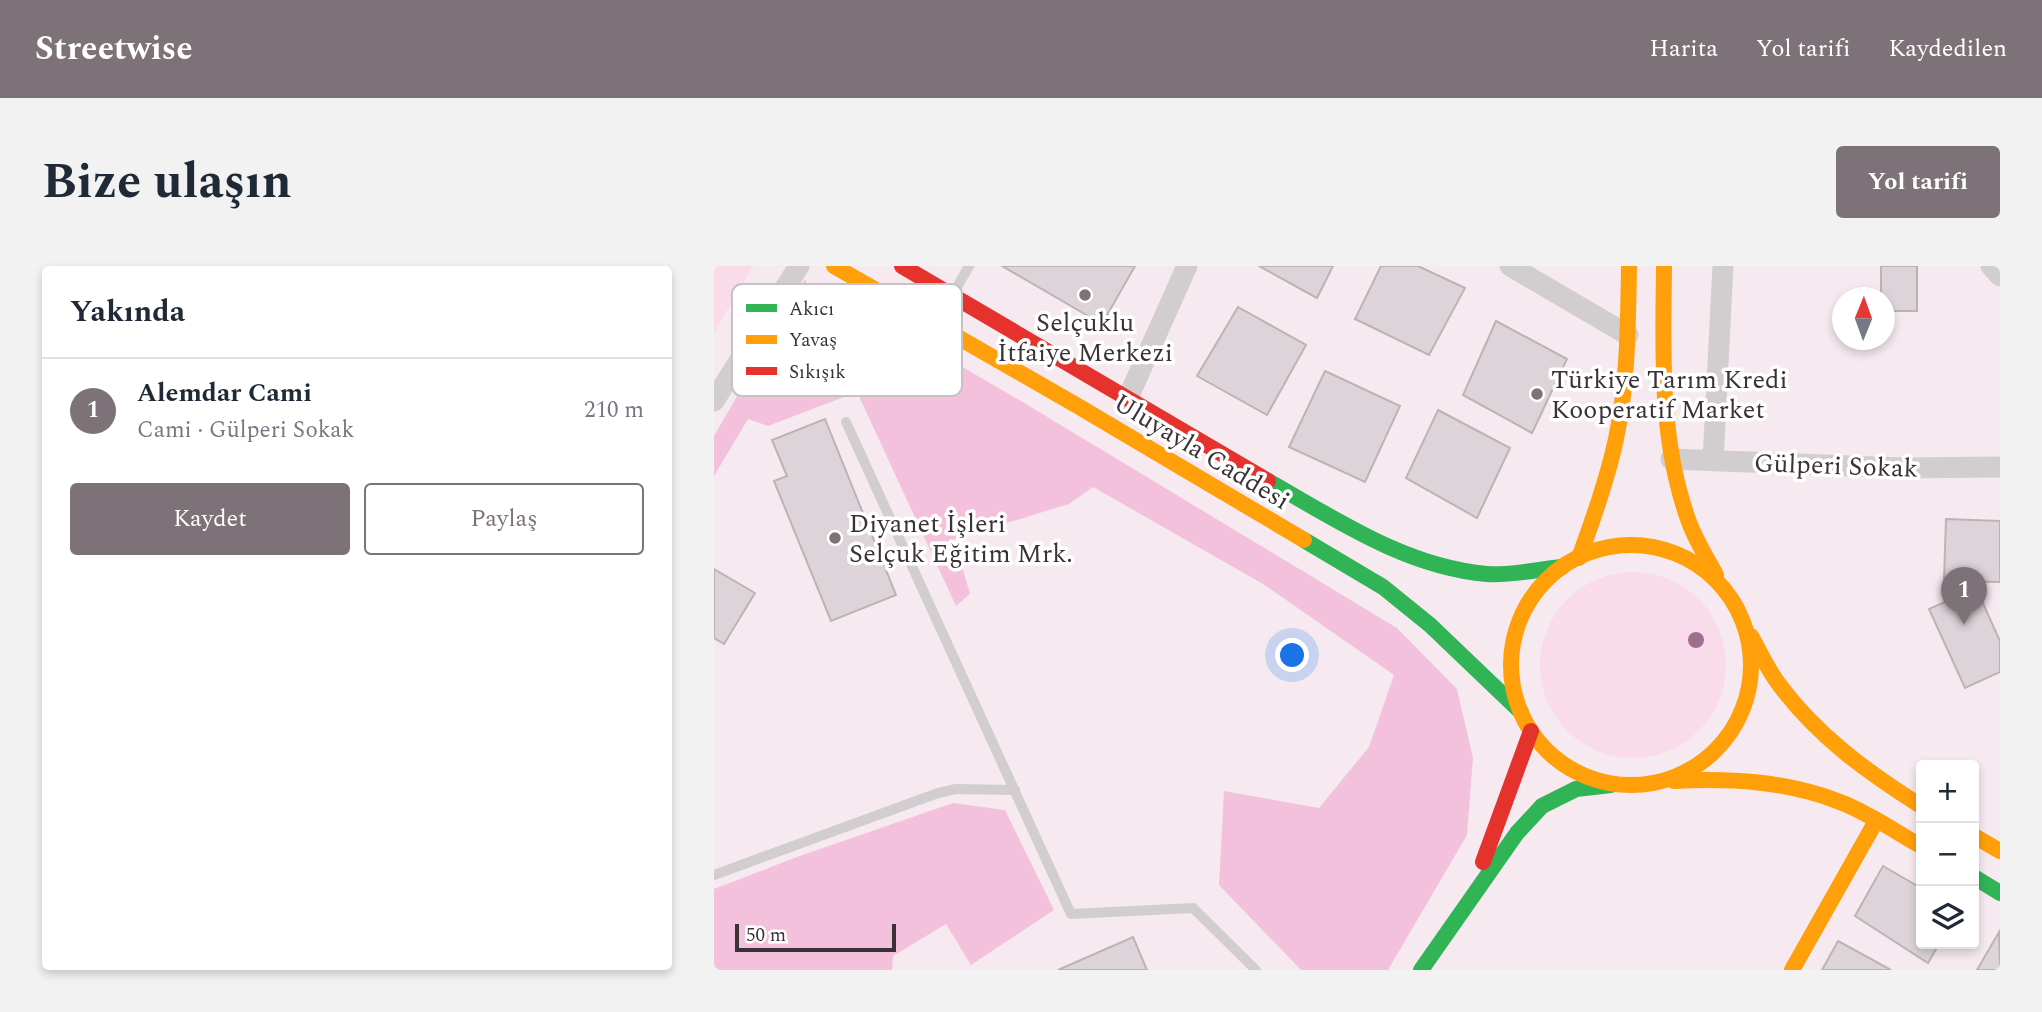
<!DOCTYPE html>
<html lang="tr">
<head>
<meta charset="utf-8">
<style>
	body { margin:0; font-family:Spectral,serif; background:#f2f2f3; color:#1f2937 }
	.controls { position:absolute; right:21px; bottom:21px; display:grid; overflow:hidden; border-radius:7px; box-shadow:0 4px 10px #0003 }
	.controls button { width:63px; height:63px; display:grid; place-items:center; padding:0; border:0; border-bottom:2px solid #e0e1e3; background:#fff; color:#1f2937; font:35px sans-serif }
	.compass { position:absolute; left:1118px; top:21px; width:63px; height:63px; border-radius:50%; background:#fff; box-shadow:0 4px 10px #0003; rotate:1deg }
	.scale { position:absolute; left:21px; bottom:18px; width:161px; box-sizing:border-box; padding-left:7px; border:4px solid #3a3236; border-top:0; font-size:19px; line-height:24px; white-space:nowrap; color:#3a3236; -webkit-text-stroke:5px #fff; paint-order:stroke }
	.you { position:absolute; left:579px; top:390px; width:24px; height:24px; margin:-18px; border:5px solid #fff; border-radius:50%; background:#1a73e8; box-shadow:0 0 0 10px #1a73e833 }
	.badge { display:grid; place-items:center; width:46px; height:46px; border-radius:50%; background:#7c7277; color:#fff; font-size:23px; font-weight:700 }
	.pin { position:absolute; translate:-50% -58px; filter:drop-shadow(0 2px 4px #0008) }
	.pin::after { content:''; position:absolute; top:37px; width:24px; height:21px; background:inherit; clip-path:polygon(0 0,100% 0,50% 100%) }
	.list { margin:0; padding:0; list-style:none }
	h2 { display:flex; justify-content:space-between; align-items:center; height:91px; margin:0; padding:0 28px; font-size:30px }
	h2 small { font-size:23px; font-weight:400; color:#747a83 }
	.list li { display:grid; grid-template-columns:46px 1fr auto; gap:21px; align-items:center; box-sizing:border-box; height:105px; padding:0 28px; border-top:2px solid #e0e1e3 }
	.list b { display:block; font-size:26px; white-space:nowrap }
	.list p { margin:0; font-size:23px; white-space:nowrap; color:#747a83 }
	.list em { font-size:23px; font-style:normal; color:#747a83 }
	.actions { display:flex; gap:14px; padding:21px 28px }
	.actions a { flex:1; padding:16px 0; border:2px solid #7c7277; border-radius:7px; text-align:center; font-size:24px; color:#7c7277 }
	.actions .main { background:#7c7277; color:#fff }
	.icon { flex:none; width:38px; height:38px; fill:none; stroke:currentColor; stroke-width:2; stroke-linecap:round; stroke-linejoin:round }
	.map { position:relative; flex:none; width:1286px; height:704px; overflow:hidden; border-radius:7px }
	header { display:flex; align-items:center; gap:42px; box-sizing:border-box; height:98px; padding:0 35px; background:#7c7277; color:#fff }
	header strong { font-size:33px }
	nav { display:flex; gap:38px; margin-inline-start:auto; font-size:24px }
	.intro { display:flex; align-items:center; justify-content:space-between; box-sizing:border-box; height:168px; padding:0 42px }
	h1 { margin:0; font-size:49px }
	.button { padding:18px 32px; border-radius:7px; background:#7c7277; color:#fff; font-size:24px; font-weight:700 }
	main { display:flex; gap:42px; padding:0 42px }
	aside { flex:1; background:#fff; border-radius:7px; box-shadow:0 4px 10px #0003 }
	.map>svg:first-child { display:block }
	.green { fill:#f9dbea }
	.forest { fill:#f4c1dd }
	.building { fill:#ddd4d9; stroke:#bcb3b7; stroke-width:2 }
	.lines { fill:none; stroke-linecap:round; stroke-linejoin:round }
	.lane { stroke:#d2ced0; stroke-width:10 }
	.street { stroke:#d2ced0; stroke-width:21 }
	.fast { stroke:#30b455; stroke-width:16 }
	.slow { stroke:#ff9f0a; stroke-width:16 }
	.jam { stroke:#e5322d; stroke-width:16 }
	.tree { fill:#9d708d }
	.poi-dot { fill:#7c7277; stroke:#fff; stroke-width:2.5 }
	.labels { text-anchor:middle; stroke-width:7; stroke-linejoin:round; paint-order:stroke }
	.poi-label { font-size:26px; fill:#3a3236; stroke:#fff; text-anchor:start }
	.street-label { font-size:26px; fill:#3a3236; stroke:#fff }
	.key { fill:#fff; stroke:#c4c2c3; stroke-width:2 }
	.key-label { font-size:19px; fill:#3a3236 }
</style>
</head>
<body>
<header>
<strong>Streetwise</strong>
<nav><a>Harita</a><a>Yol tarifi</a><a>Kaydedilen</a></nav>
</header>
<div class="intro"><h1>Bize ulaşın</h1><a class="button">Yol tarifi</a></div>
<main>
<aside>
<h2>Yakında<small></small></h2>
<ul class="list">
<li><span class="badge">1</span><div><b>Alemdar Cami</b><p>Cami · Gülperi Sokak</p></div><em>210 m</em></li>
</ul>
<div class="actions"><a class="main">Kaydet</a><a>Paylaş</a></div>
</aside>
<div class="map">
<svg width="1286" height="704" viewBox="0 0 1286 704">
	<rect width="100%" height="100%" fill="#f6eaf0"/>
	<!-- green -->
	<g class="green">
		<polygon points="0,0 39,0 0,67"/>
		<circle cx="919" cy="399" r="93"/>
	</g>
	<!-- forest -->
	<g class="forest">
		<polygon points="91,13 101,37 111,21 307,135 683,362 743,423 759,492 753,569 674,704 587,704 505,619 510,525 605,542 655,481 680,409 549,318 379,221 355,238 240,273 256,328 242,340 143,126 54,160 34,153 0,210 0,170"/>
		<polygon points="239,537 291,544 340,644 257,699 232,658 179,690 178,704 0,704 0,623 80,592"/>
	</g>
	<!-- building -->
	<g class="building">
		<polygon points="288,0 421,0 388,58"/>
		<polygon points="545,0 619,0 603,32"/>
		<polygon points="667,0 704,0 751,22 715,89 641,53"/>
		<polygon points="1167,0 1203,0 1203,45 1170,45 1170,32 1167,32"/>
		<polygon points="524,41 592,79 553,149 483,110"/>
		<polygon points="782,55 853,93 818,167 749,129"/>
		<polygon points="611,105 686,140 651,216 575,181"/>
		<polygon points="724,144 796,182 763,252 692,212"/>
		<polygon points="111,153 182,329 117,355 60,215 73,210 58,174"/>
		<polygon points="1232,253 1286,255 1286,316 1230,315"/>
		<polygon points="0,303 41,327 10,378 0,372"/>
		<polygon points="1262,322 1286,375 1286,406 1251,422 1215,343"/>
		<polygon points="1169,600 1207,622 1207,678 1225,678 1214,697 1141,650"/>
		<polygon points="1285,666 1286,704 1263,704"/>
		<polygon points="419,671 433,704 344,704"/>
		<polygon points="1124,675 1177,704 1108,704"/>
	</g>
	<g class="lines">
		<!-- lane -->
		<g class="lane">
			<polyline points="222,58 255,0"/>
			<polyline points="132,156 357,648 479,642 542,704"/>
			<polyline points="0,609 224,527 242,523 301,524"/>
		</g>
		<!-- street -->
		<g class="street">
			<polyline points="796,0 914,69"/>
			<polyline points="1277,0 1286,10"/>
			<polyline points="413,134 473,0"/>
			<polyline points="0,135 85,0"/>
			<polyline points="957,193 1189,202 1286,201"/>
			<polyline points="999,195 1009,0"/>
		</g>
		<!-- fast -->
		<g class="fast">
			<path d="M554 215C623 254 692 301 773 308 797 310 824 303 848 301"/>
			<polyline points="590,274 669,321 716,359 807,446"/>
			<polyline points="1260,611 1286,627"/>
			<polyline points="707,704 803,567 828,540 862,523 897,519"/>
		</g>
		<!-- slow -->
		<g class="slow">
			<polyline points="120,0 362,139 590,274"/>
			<path d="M950 0C949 86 945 174 975 256 982 275 993 292 1002 309"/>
			<circle cx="917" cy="399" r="120"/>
			<path d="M865 292C879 253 893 214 902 173 914 116 914 58 915 0"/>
			<path d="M1037 370C1046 386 1053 402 1064 417 1102 469 1153 506 1207 540"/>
			<path d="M960 515C1016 512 1073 515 1126 536 1155 547 1180 565 1207 580"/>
			<polyline points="1260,570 1286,585"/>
			<polyline points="1078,704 1162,555"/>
		</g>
		<!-- jam -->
		<g class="jam">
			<polyline points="188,0 554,215"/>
			<polyline points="769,596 817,465"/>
		</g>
	</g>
	<!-- trees -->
	<circle class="tree" cx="982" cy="374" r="8"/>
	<!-- markers -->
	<g class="poi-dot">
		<circle cx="371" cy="29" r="7"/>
		<circle cx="823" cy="128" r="7"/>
		<circle cx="121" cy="272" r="7"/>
	</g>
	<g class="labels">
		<!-- poi labels -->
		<g class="poi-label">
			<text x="371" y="65" text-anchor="middle">Selçuklu<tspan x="371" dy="30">İtfaiye Merkezi</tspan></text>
			<text x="837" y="122">Türkiye Tarım Kredi<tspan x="837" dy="30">Kooperatif Market</tspan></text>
			<text x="135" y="266">Diyanet İşleri<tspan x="135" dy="30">Selçuk Eğitim Mrk.</tspan></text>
		</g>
		<!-- street labels -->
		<g class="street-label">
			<text transform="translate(488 185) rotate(31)" y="9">Uluyayla Caddesi</text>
			<text transform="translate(1122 199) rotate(2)" y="9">Gülperi Sokak</text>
		</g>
	</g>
	<!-- legend -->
	<rect x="18" y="18" width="230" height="112" rx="10" class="key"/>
	<rect x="32" y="38" width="31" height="8" fill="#30b455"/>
	<rect x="32" y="69" width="31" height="9" fill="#ff9f0a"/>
	<rect x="32" y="101" width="31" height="8" fill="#e5322d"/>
	<g class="key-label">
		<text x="75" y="49">Akıcı</text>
		<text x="75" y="80">Yavaş</text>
		<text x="75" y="112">Sıkışık</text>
	</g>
</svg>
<div class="controls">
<button>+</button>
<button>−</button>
<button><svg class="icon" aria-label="layers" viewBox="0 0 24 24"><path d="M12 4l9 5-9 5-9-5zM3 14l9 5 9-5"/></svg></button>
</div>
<svg class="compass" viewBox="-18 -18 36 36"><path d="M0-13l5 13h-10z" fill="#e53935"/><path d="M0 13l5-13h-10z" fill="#747a83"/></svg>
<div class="scale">50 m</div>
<div class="you"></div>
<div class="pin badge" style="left:1250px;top:359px">1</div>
</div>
</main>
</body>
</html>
